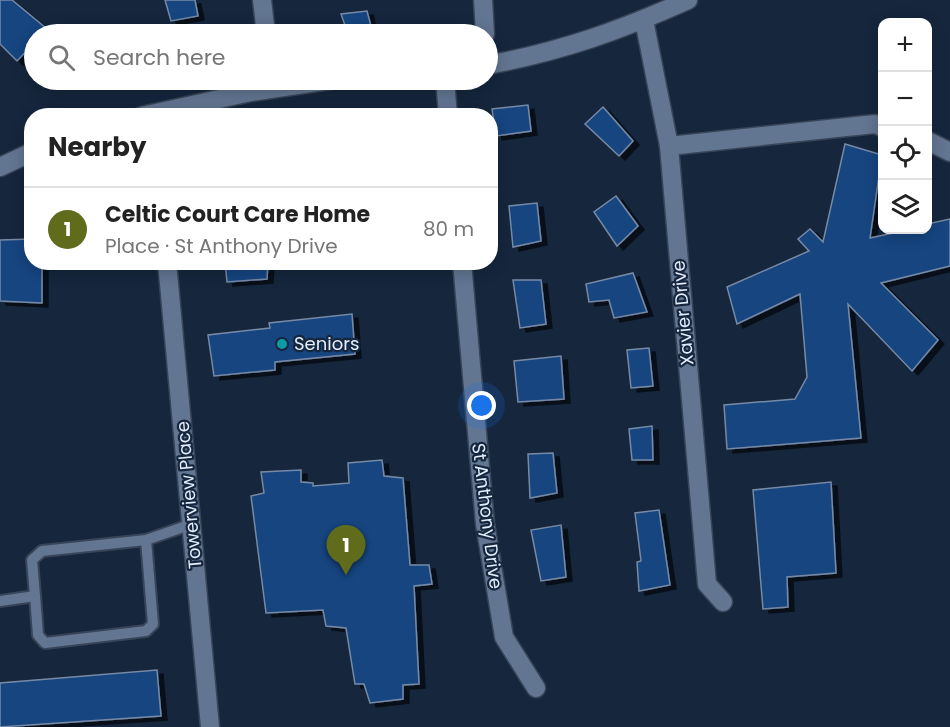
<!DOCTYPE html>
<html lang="en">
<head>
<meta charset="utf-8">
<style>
	body { margin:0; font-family:Poppins,sans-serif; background:#f2f2f2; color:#222 }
	.controls { position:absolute; right:18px; top:18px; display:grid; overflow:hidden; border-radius:12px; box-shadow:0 3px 15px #0003 }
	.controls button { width:54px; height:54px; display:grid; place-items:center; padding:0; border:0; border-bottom:2px solid #e0e0e0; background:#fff; color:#222; font:30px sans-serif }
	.you { position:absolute; left:482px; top:406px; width:21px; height:21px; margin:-15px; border:4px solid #fff; border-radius:50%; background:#1a73e8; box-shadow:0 0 0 9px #1a73e833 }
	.badge { display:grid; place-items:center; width:39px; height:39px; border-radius:50%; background:#606c1c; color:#fff; font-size:20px; font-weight:700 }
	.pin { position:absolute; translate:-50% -50px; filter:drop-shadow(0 2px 3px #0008) }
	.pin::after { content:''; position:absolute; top:32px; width:21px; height:18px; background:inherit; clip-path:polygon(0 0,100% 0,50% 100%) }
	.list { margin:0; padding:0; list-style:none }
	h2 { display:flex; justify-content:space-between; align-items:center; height:78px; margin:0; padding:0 24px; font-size:26px }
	h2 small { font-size:20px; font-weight:400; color:#767676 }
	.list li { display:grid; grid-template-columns:39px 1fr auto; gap:18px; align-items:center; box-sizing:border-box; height:84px; padding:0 24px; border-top:2px solid #e0e0e0 }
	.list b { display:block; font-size:22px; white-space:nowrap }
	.list p { margin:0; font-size:20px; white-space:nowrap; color:#767676 }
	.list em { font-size:20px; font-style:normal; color:#767676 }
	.icon { flex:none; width:33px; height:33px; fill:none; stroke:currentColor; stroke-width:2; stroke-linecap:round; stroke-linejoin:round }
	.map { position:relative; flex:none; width:950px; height:727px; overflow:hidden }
	.search { position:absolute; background:#fff; box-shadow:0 3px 15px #0003; left:24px; top:24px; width:474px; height:66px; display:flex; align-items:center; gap:15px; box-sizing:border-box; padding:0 21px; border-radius:33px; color:#767676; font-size:22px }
	.panel { position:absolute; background:#fff; box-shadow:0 3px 15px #0003; left:24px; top:108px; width:474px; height:162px; border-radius:24px }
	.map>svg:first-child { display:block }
	.building { fill:#174480; stroke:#768aa6; stroke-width:1.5; filter:url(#shadow) }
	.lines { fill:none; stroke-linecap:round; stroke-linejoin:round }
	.service-casing { stroke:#384457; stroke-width:14 }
	.minor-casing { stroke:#384457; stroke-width:21 }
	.secondary-casing { stroke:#384457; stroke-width:21 }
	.service { stroke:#627591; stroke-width:10 }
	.minor { stroke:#627591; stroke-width:18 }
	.secondary { stroke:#627591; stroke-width:18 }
	.culture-dot { fill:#0f9aa8; stroke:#15263d; stroke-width:2 }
	.labels { text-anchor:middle; stroke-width:4.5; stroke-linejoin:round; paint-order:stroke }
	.street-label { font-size:18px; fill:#e2edfd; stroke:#15263d }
	.poi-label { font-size:18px; fill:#e2edfd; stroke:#15263d; text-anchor:start }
</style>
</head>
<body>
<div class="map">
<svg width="950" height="727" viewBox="0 0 950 727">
	<defs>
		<filter id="shadow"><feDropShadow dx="6" dy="4" stdDeviation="0" flood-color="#0009"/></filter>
	</defs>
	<rect width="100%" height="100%" fill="#15263d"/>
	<!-- building -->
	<g class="building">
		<polygon points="0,0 12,0 47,29 42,34 34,34 34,43 17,61 0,44"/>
		<polygon points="165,0 195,0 198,16 171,21"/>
		<polygon points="367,11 373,34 348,34 341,14"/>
		<polygon points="528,105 531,131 496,136 492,109"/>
		<polygon points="603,107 633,141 619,156 585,124"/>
		<polygon points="845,144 882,155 870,238 907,230 927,230 927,224 950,219 950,266 881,283 938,340 912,371 848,304 861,438 727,449 724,405 795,399 807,377 800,294 737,324 727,287 809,251 798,239 810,229 823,242"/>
		<polygon points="616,196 638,226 617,246 594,212"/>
		<polygon points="537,203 541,241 513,247 509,206"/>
		<polygon points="32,239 32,262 42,262 42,303 0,301 0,240"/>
		<polygon points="225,262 268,262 267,279 227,282"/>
		<polygon points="633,273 647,312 614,318 609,300 589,302 586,284"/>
		<polygon points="513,280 541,280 546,324 520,328"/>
		<polygon points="352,314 355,354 275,362 275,370 214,376 208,335 270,328 269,323"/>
		<polygon points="649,348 653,386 631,388 627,350"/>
		<polygon points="561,356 564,399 518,402 514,361"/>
		<polygon points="652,426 653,460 632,460 629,429"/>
		<polygon points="553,453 557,493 530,498 528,454"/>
		<polygon points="382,460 384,476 403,478 410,565 429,565 432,584 414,586 419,684 403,685 403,699 370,703 364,684 355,684 346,628 326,626 323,610 266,613 251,496 264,493 261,472 301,470 301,482 313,483 313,486 349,483 348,463"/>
		<polygon points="831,482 836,573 787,577 788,607 763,609 753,490"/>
		<polygon points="659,510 670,585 639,591 637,562 641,561 635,513"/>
		<polygon points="561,525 566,577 541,581 531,530"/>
		<polygon points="157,670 161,716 0,727 0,683"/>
	</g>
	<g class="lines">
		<!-- service casing -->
		<g class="service-casing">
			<g id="service">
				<polyline points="35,596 38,635 45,643 146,631 153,624 146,540"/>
				<polyline points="0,601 35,596 32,560 42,551 146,540 192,524"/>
			</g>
		</g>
		<!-- minor casing -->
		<g class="minor-casing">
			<g id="minor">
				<polyline points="262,0 266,34"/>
				<polyline points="483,0 485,34"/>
				<polyline points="644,20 669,146 707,584 723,602"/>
				<polyline points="445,80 448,116"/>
				<polyline points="928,141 950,152"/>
				<polyline points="669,146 875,124 882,127"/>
				<polyline points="167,262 210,727"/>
				<polyline points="462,262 485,524 504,637 536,688"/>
			</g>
		</g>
		<!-- secondary casing -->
		<g class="secondary-casing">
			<g id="secondary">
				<path d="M488 65C562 51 619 31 688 0"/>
				<polyline points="142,116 251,92 330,80"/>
				<polyline points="0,167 32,152"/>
			</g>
		</g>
		<!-- service -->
		<use href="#service" class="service"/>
		<!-- minor -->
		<use href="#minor" class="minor"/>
		<!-- secondary -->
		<use href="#secondary" class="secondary"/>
	</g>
	<!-- markers -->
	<circle class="culture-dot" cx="282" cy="344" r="6"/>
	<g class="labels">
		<!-- street labels -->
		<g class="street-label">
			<text transform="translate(683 313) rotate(-95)" y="6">Xavier Drive</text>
			<text transform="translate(189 495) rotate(-95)" y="6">Towerview Place</text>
			<text transform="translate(487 516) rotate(83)" y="6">St Anthony Drive</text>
		</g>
		<!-- poi labels -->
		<g class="poi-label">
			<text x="294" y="350">Seniors</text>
		</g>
	</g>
</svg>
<div class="controls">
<button>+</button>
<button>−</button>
<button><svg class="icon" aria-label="locate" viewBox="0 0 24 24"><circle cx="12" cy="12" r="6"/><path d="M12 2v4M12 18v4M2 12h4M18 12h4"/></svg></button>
<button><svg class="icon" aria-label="layers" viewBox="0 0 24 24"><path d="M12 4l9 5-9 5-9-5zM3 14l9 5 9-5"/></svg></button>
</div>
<div class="you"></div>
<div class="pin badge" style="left:346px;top:575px">1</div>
<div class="search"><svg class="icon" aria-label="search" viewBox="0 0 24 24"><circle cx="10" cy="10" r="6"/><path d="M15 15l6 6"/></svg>Search here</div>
<section class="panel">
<h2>Nearby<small></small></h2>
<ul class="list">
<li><span class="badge">1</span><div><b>Celtic Court Care Home</b><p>Place · St Anthony Drive</p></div><em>80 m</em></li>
</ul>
</section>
</div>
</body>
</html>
